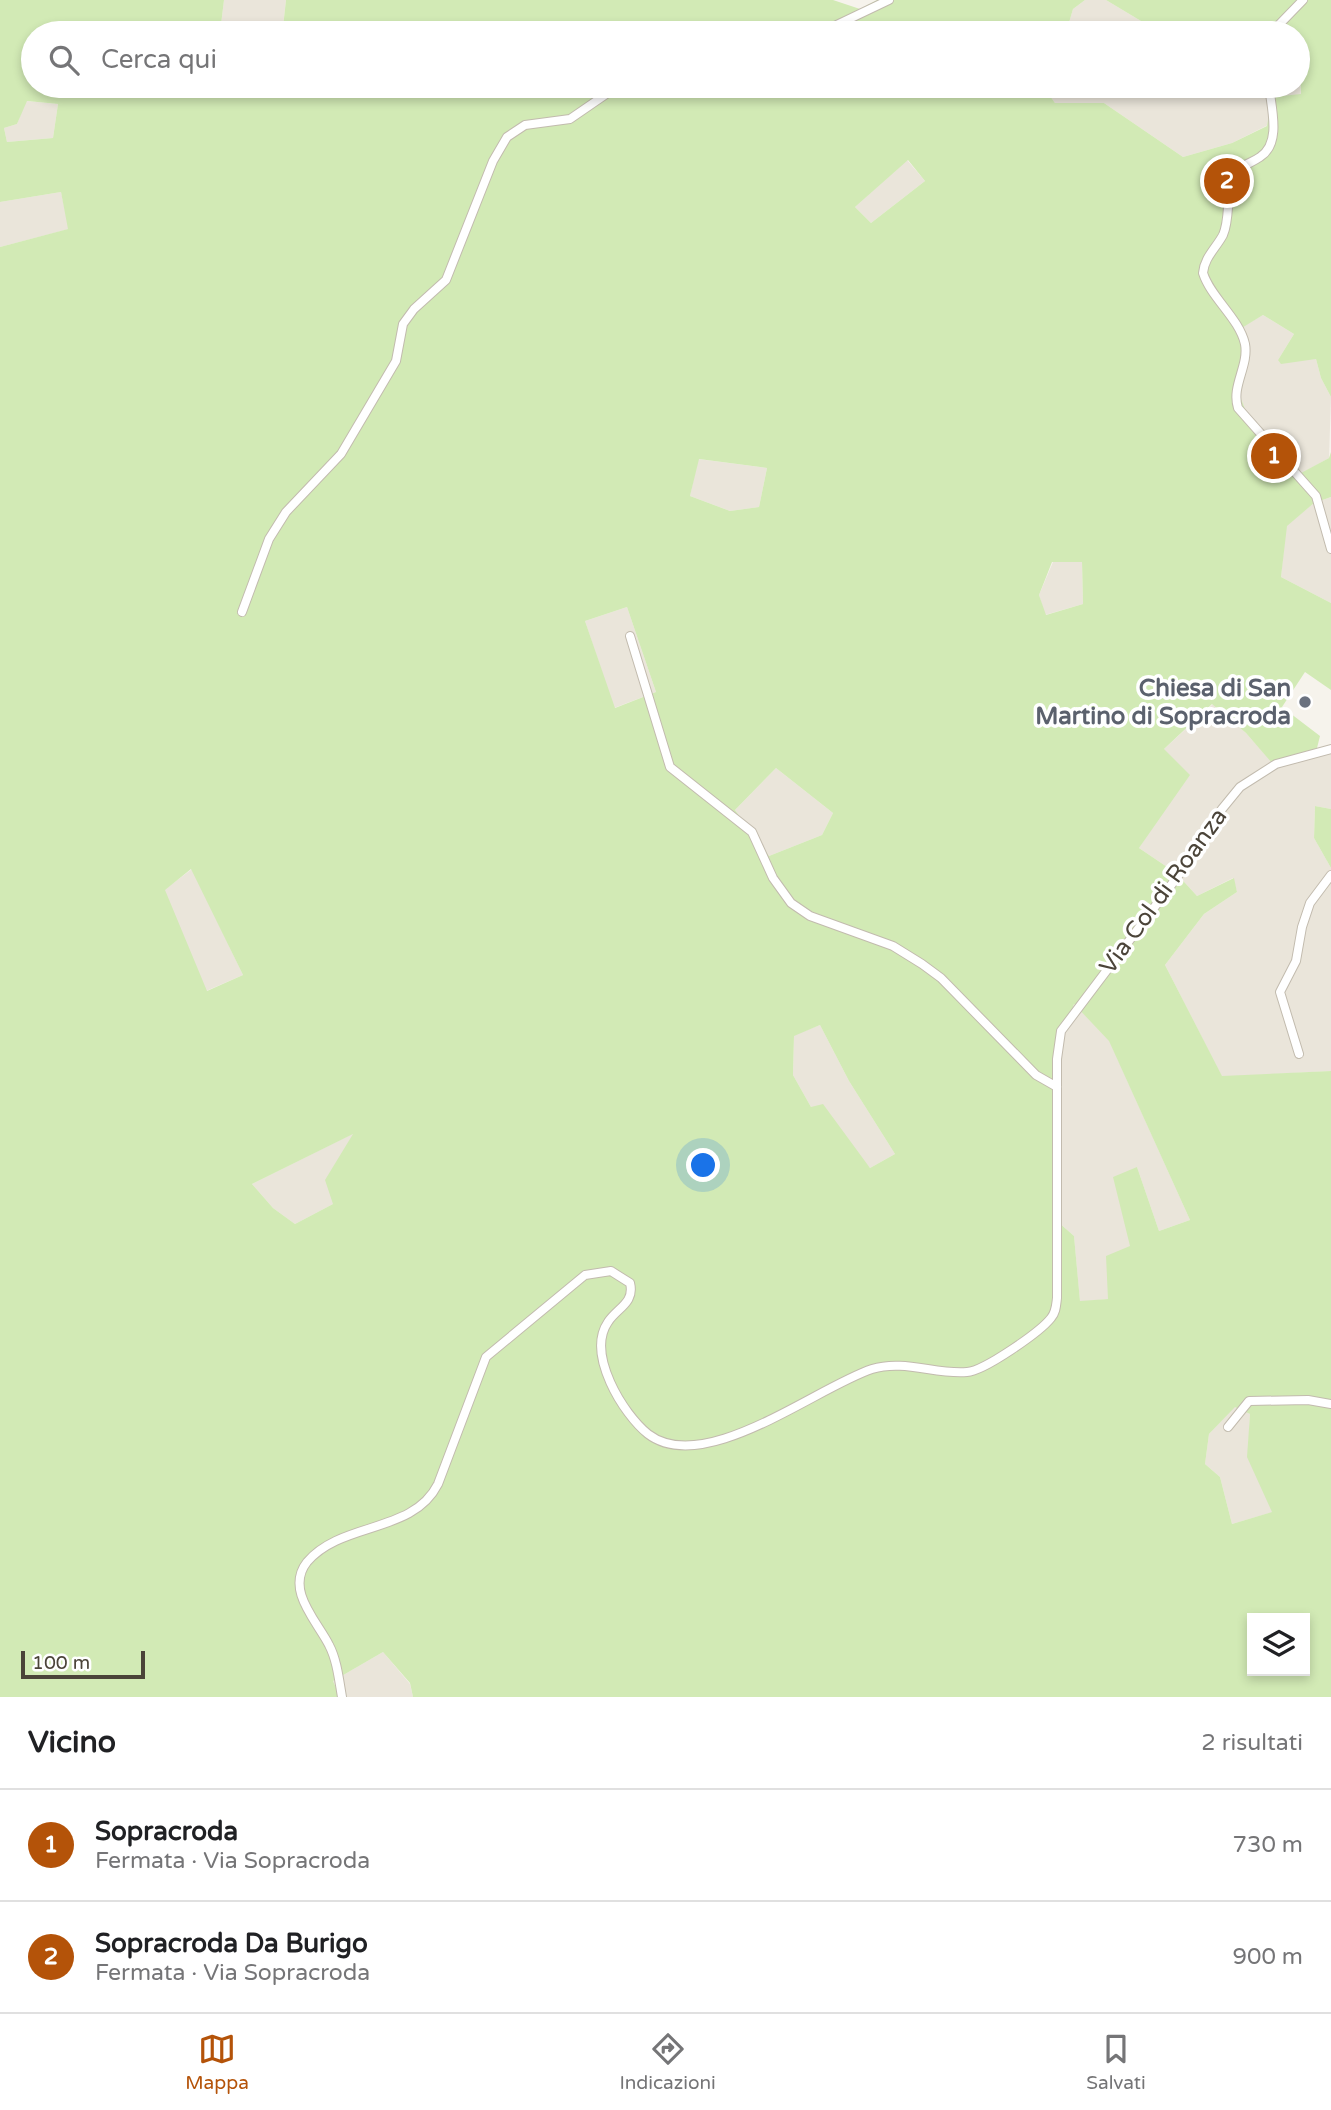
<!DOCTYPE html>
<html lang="it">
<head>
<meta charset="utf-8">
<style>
	body { margin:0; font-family:"Varela Round",sans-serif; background:#f2f2f2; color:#202124 }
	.controls { position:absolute; right:21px; bottom:21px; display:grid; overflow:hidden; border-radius:0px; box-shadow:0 4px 10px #0003 }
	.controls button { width:63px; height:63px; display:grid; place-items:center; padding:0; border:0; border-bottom:2px solid #e0e0e0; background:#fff; color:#202124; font:35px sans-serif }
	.scale { position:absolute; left:21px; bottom:18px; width:124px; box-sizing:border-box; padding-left:7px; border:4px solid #4b4439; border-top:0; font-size:19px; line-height:24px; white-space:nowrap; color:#4b4439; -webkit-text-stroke:5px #fff; paint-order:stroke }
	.you { position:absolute; left:704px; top:1166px; width:24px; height:24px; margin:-18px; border:5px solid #fff; border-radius:50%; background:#1a73e8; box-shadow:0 0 0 10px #1a73e833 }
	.badge { display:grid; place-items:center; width:46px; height:46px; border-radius:50%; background:#b45309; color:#fff; font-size:23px; font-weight:700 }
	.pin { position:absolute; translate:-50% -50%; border:4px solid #fff; box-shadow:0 2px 7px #0006 }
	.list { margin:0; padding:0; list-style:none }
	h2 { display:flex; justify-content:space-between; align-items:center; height:91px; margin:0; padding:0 28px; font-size:30px }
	h2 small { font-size:23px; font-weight:400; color:#757577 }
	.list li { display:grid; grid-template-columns:46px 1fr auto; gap:21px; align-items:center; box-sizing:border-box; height:112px; padding:0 28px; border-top:2px solid #e0e0e0 }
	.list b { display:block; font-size:26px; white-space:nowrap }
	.list p { margin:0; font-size:23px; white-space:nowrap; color:#757577 }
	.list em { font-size:23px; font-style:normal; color:#757577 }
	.icon { flex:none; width:38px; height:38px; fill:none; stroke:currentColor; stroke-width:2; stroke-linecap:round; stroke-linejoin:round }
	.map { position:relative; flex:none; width:1331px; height:1697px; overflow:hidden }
	.search { position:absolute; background:#fff; box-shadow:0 4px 10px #0003; left:21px; right:21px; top:21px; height:77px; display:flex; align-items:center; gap:18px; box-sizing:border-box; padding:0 24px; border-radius:38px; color:#757577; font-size:26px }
	.sheet { height:315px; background:#fff }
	nav { display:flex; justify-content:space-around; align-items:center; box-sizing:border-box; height:98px; border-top:2px solid #e0e0e0; background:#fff; font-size:19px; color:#757577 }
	nav a { display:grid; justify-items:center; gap:4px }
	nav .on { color:#b45309 }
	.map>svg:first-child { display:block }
	.residential { fill:#eae5da }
	.green { fill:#d2eab5; fill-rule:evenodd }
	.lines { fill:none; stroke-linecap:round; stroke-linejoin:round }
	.minor-casing { stroke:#c2bbae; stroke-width:10 }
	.minor { stroke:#fff; stroke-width:8 }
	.worship-dot { fill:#6b7280; stroke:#fff; stroke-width:2.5 }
	.labels { text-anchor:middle; stroke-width:7; stroke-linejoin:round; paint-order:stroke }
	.worship-label { font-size:24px; font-weight:bold; fill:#5b616d; stroke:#fff; text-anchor:end }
	.street-label { font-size:24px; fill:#4b4439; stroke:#fff }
</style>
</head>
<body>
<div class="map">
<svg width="1331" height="1697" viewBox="0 0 1331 1697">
	<rect width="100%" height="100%" fill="#f6f3ec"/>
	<!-- residential -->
	<g class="residential">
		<polygon points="224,0 286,0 283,27 220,33"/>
		<polygon points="1085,0 1106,0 1161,33 1066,33 1073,9"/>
		<polygon points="1298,58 1301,95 1272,97 1268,125 1232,143 1183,157 1104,103 1055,103 1043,86 1298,86"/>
		<polygon points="26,101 58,104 53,138 7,142 4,128 17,124"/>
		<polygon points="907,160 925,181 871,223 855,207"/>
		<polygon points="61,192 69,229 0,247 0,202"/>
		<polygon points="1263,315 1294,334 1278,360 1316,359 1321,378 1331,397 1329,458 1302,473 1249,419 1240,396 1249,358 1240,328"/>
		<polygon points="698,459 767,468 759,507 730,511 690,496"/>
		<polygon points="1331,497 1331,603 1281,577 1286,526 1314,503"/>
		<polygon points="1053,562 1082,562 1083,604 1045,615 1039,595"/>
		<polygon points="627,607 656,692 614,708 585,621"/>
		<polygon points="1213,704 1246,733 1272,762 1317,748 1331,748 1331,809 1315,806 1314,838 1331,868 1331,1071 1222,1077 1165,965 1204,914 1237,892 1233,878 1197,896 1176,873 1139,848 1162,811 1163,750"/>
		<polygon points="776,768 833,813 822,835 769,856 735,810"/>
		<polygon points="192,869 243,975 206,991 164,890"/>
		<polygon points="1074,1004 1109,1040 1190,1220 1159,1231 1137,1167 1130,1246 1108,1299 1080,1302 1074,1236 1057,1221 1057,1059"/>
		<polygon points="820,1025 849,1081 895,1154 870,1168 811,1107 793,1075 794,1035"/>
		<polygon points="354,1133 333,1204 295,1224 273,1208 252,1184"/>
		<polygon points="1235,1406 1250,1414 1248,1457 1273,1512 1232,1524 1220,1477 1205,1464 1209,1434"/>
		<polygon points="383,1652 410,1684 413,1697 340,1697 333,1681"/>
	</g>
	<!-- green -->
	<g class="green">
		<path d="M0 0H224L220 33H33V86H1043L1055 103H1104L1183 157 1232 143 1267 126 1272 97 1301 94 1298 33H1286L1283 28 1274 33H1161L1106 0H1331V397L1321 378 1316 359 1281 364 1278 360 1294 334 1263 315 1240 329 1249 358 1240 396 1249 419 1301 473 1329 458 1331 452V497L1314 503 1287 526 1281 577 1331 603V690L1305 672 1282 707 1320 736 1317 748 1272 763 1246 733 1212 704 1164 749 1190 775 1139 848 1176 873 1197 896 1234 878 1237 892 1204 914 1165 965 1222 1076 1331 1071V1697H413L410 1683 383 1652 333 1681 340 1697H0V247L68 229 61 192 0 202ZM27 101 58 104 53 138 7 142 4 128 17 124ZM908 160 925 181 871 223 855 207ZM699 459 767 468 759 507 730 511 690 496ZM1052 562H1082L1083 604 1046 615 1039 595ZM627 607 656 692 615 708 585 621ZM776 768 833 813 822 835 769 856 735 810ZM191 869 243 975 207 991 165 890ZM1074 1004 1109 1041 1190 1220 1159 1231 1137 1167 1113 1177 1130 1246 1106 1256 1108 1299 1080 1301 1074 1236 1057 1221V1059ZM820 1025 849 1081 895 1154 870 1168 823 1104 811 1107 793 1075 794 1036ZM353 1134 325 1180 333 1204 295 1224 273 1208 252 1184ZM1235 1407 1250 1414 1247 1457 1272 1512 1232 1524 1220 1477 1205 1464 1209 1434ZM1252 1618H1305V1671H1252Z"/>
		<polygon points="286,0 833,0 860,9 877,0 1085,0 1073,9 1066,33 226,33 283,27"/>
		<polygon points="1315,806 1331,809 1331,868 1314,838"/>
	</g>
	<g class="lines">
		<!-- minor casing -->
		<g class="minor-casing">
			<g id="minor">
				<polyline points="768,33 824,31 889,0"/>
				<polyline points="1271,33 1303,0"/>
				<path d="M1269 86C1271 107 1282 143 1260 157 1250 164 1240 165 1234 176 1225 194 1231 217 1223 235 1216 248 1204 258 1203 273 1211 298 1239 318 1245 344 1249 366 1231 386 1238 408L1316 496 1331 549"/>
				<polyline points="242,612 269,539 286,512 341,454 396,361 403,324 414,309 446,280 493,161 507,137 525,125 570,119 618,86"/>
				<polyline points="630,636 670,767 752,832 773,878 791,903 810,916 893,946 922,964 941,978 1036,1075 1057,1087"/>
				<polyline points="1299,1054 1280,992 1296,961 1302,927 1310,903 1331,875"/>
				<polyline points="1228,1427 1249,1401 1308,1400 1331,1404"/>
				<path d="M342 1697C339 1680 337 1660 329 1645 317 1621 285 1590 307 1562 342 1521 413 1534 438 1484L486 1357 585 1275 611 1271 630 1283C635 1303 617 1308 608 1322 586 1354 623 1414 648 1434 704 1477 817 1387 872 1369 904 1359 936 1375 967 1372 984 1371 1040 1332 1051 1318 1056 1312 1056 1306 1057 1298V1059L1061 1031 1184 868 1222 809 1240 787 1276 764 1331 749"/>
			</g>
		</g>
		<!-- minor -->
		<use href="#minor" class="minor"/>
	</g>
	<!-- markers -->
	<circle class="worship-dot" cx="1305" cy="702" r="7"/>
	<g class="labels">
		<!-- worship labels -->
		<g class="worship-label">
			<text x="1291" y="696">Chiesa di San<tspan x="1291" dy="28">Martino di Sopracroda</tspan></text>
		</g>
		<!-- street labels -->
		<g class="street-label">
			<text transform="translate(1163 891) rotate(-54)" y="8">Via Col di Roanza</text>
		</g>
	</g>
</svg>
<div class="controls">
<button><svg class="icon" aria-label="layers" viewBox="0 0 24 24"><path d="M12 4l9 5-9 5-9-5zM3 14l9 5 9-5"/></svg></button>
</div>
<div class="scale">100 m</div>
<div class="you"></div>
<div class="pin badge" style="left:1274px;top:456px">1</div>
<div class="pin badge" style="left:1227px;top:181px">2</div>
<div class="search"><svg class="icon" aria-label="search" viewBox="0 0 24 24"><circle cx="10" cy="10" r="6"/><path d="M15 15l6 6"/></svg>Cerca qui</div>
</div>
<section class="sheet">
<h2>Vicino<small>2 risultati</small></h2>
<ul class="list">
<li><span class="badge">1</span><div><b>Sopracroda</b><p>Fermata · Via Sopracroda</p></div><em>730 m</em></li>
<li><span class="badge">2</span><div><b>Sopracroda Da Burigo</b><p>Fermata · Via Sopracroda</p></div><em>900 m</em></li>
</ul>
</section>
<nav>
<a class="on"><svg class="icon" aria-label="map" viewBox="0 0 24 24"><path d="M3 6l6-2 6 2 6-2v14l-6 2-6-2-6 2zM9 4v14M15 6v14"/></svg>Mappa</a>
<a><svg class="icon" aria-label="directions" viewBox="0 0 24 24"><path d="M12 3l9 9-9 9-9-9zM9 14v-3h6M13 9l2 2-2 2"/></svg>Indicazioni</a>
<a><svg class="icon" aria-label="saved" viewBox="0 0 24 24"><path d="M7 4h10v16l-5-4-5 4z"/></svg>Salvati</a>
</nav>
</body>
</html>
